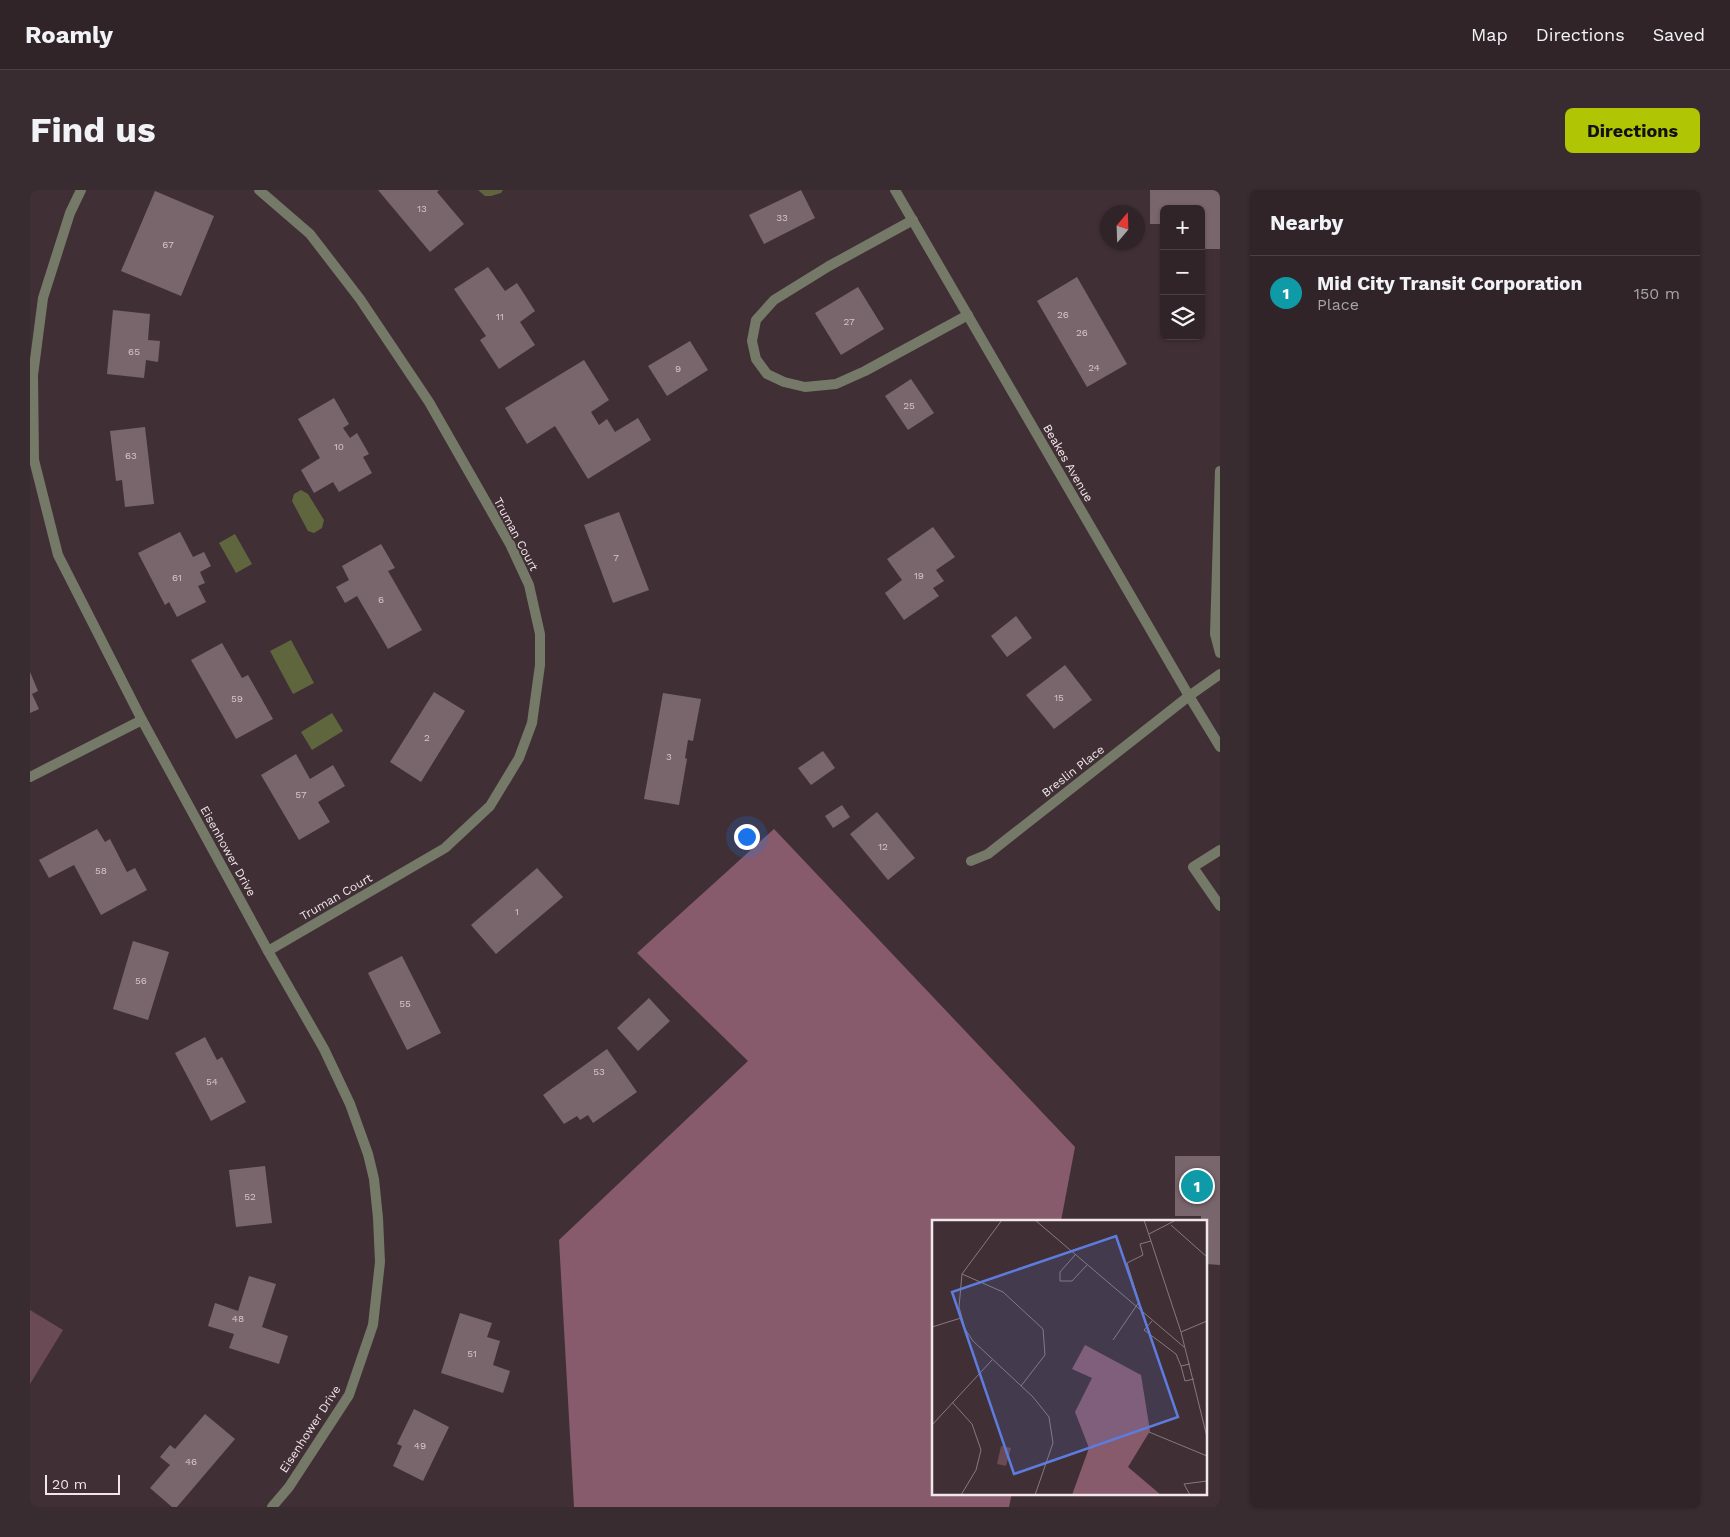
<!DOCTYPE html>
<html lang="en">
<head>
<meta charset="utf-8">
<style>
	body { margin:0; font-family:"Work Sans",sans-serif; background:#382c30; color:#f1f3f6 }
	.controls { position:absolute; right:15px; top:15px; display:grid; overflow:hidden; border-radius:8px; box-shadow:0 1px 4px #0004 }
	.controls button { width:45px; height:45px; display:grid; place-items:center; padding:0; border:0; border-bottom:1px solid #4b4145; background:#302428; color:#f1f3f6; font:25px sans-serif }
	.compass { position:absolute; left:1070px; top:15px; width:45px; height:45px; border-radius:50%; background:#302428; box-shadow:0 1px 4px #0004; rotate:19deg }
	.scale { position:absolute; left:15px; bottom:12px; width:75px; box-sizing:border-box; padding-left:5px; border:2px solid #f1e6ea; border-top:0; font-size:14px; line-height:18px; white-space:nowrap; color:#f1e6ea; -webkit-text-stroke:4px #403036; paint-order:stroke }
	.you { position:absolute; left:716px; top:646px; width:18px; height:18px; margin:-12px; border:4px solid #fff; border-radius:50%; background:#1a73e8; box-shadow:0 0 0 8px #1a73e833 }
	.badge { display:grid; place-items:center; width:32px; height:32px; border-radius:50%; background:#b0c503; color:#fff; font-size:16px; font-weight:700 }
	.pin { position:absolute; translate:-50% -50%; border:2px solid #fff; box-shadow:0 1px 5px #0006 }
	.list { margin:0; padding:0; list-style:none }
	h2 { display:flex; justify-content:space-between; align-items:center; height:65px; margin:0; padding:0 20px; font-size:21px }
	h2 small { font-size:16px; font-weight:400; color:#a8a4a8 }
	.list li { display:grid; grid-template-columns:32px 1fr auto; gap:15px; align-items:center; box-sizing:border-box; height:75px; padding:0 20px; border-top:1px solid #4b4145 }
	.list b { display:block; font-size:19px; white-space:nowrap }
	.list p { margin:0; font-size:16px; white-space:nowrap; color:#a8a4a8 }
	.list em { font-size:16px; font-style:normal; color:#a8a4a8 }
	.icon { flex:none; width:28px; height:28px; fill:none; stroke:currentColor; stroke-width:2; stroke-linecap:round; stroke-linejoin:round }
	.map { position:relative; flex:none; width:1190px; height:1317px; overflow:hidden; border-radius:8px }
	header { display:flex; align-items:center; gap:30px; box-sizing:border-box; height:70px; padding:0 25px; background:#302428; border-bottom:1px solid #4b4145 }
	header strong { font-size:24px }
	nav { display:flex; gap:28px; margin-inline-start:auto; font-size:18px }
	.intro { display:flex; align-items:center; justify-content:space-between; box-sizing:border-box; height:120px; padding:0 30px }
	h1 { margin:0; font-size:35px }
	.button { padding:12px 22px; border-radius:8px; background:#b0c503; color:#111; font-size:18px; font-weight:700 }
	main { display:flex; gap:30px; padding:0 30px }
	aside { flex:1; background:#302428; border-radius:8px; box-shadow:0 1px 4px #0004 }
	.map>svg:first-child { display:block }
	.green { fill:#694a55 }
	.forest { fill:#875b6c }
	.water { fill:#5f663d }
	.building { fill:#79666c }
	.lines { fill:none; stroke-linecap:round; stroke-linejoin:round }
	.lane { stroke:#757967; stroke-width:10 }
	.street { stroke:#757967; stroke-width:10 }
	.labels { text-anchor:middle; stroke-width:4; stroke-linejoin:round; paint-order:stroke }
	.number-label { font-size:10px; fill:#d3c6ca }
	.street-label { font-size:12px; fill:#f1e6ea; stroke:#403036 }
	.inset-road { fill:none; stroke:#87797e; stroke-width:1 }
	.view { fill:#5d7cdd; fill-opacity:0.15; stroke:#5d7cdd; stroke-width:2.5 }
	.inset-edge { fill:none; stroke:#f1e6ea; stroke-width:2.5 }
</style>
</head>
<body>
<header>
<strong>Roamly</strong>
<nav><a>Map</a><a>Directions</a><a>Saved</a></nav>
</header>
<div class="intro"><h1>Find us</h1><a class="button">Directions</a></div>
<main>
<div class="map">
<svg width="1190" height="1317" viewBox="0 0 1190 1317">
	<rect width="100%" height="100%" fill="#403036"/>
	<!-- green -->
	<polygon class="green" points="0,1120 33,1140 0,1194"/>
	<!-- forest -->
	<polygon class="forest" points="744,639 1045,957 1031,1031 904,1031 904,1303 982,1303 979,1317 544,1317 529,1050 718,871 607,763"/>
	<!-- water -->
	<g class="water">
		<polygon points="448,0 473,0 471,3 461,6 455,6"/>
		<polygon points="271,300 278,304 294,330 292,338 284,343 278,341 262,311 264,304"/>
		<polygon points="205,344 222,374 206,383 189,353"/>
		<polygon points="261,450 284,493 263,504 240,461"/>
		<polygon points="302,523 313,541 282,560 271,542"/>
	</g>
	<!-- building -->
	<g class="building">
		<polygon points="348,0 409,0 407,2 434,34 400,62"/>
		<polygon points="771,0 785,28 734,54 719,25"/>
		<polygon points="1120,0 1190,0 1190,59 1171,59 1171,19 1134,19 1134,34 1120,34"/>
		<polygon points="125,1 184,26 151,106 91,81"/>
		<polygon points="458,77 475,101 487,93 505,121 490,132 505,155 469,179 450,150 456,146 424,99"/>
		<polygon points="1047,87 1097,174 1057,197 1007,111"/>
		<polygon points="828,97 854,139 811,165 785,123"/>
		<polygon points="83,120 120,124 118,150 130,151 128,172 116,170 114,188 77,184"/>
		<polygon points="660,151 678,180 637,206 618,176"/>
		<polygon points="554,170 579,210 561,222 569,235 577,229 585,242 608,228 621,250 558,289 525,236 497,254 475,218"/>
		<polygon points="881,189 904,223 878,240 855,206"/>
		<polygon points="304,208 319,234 313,238 320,248 327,243 339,264 333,267 342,283 309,302 303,292 284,303 271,280 290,268 268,229"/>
		<polygon points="115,237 124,314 95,317 92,290 86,291 80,241"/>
		<polygon points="589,322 619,400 583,413 554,335"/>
		<polygon points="903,337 925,367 906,380 914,391 903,398 909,406 874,430 855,403 872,390 857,369"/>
		<polygon points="150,342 163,367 174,362 181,376 170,382 175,393 168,396 176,412 147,427 139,412 135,415 108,363"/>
		<polygon points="351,354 365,378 358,381 392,440 358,459 327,406 315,413 306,397 319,390 312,376"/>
		<polygon points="986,426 1002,448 977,467 961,446"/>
		<polygon points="192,453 212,488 218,485 243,529 206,549 161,470"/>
		<polygon points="1035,475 1062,510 1024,539 996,505"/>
		<polygon points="0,482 8,501 2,504 9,519 0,523"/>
		<polygon points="404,502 435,521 391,592 360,572"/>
		<polygon points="633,503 671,509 663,551 658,550 655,568 657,569 649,615 614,609"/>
		<polygon points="793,561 805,578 781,595 768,578"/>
		<polygon points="266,564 280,589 303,575 315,596 288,612 300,632 269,650 231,585"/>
		<polygon points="812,615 820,627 803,638 795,626"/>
		<polygon points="847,622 885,668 858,690 820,644"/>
		<polygon points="67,639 75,652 80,649 97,682 105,678 117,700 71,725 44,675 19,688 9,670"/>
		<polygon points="507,678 533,707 466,764 441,735"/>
		<polygon points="103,751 139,762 118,830 83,819"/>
		<polygon points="372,766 411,843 377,860 338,783"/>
		<polygon points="619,808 640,831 608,861 587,838"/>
		<polygon points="175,847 187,870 192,867 216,912 181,931 145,863"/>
		<polygon points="577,859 607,902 563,933 558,925 550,930 547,926 534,934 513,905"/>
		<polygon points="1145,966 1190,966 1190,1075 1176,1074 1176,1031 1171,1031 1171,1026 1145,1026"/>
		<polygon points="235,976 242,1033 206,1037 199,980"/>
		<polygon points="219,1086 246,1094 232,1137 258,1146 249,1174 199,1158 204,1144 178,1136 185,1113 208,1121"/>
		<polygon points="430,1123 462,1133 457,1147 470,1151 463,1175 480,1181 473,1203 411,1183"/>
		<polygon points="384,1219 419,1237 393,1291 363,1276 372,1256 367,1254"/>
		<polygon points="175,1224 205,1249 147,1317 142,1317 120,1298 140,1275 130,1267 140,1255 145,1259"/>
	</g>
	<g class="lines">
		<!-- lane -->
		<g class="lane">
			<polyline points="883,30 799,76 744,110 726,130 722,151 726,169 737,184 754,192 775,197 806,194 835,181 938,125"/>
			<polyline points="1190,281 1185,444 1190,463"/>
			<polyline points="1159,506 1190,484"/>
			<polyline points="1190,660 1163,677 1190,716"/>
		</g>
		<!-- street -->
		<g class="street">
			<polyline points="51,0 40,23 13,108 3,185 4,270 28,365 112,530 238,761 294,859 320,914 338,964 344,989 348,1028 350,1072 343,1135 319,1205 259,1297 242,1317"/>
			<polyline points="229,0 280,44 330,109 399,212 480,354 499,395 510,444 510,475 502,533 489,568 460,616 415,658 238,761"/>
			<polyline points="865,0 1159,506 1190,557"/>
			<polyline points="0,587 112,530"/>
			<polyline points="941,671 958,664 1159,506"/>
		</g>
	</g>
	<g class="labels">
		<!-- number labels -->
		<g class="number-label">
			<text x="392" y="22">13</text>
			<text x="752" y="31">33</text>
			<text x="138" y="58">67</text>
			<text x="1033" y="128">26</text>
			<text x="470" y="130">11</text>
			<text x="819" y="135">27</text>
			<text x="1052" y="146">26</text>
			<text x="104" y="165">65</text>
			<text x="1064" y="181">24</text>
			<text x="648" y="182">9</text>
			<text x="879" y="219">25</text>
			<text x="309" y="260">10</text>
			<text x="101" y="269">63</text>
			<text x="586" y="371">7</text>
			<text x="889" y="389">19</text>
			<text x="147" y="391">61</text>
			<text x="351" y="413">6</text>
			<text x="1029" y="511">15</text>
			<text x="207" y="512">59</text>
			<text x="397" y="551">2</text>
			<text x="639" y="570">3</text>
			<text x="271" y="608">57</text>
			<text x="853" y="660">12</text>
			<text x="71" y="684">58</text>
			<text x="487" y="725">1</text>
			<text x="111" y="794">56</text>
			<text x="375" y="817">55</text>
			<text x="569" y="885">53</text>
			<text x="182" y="895">54</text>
			<text x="220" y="1010">52</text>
			<text x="208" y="1132">48</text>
			<text x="442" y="1167">51</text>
			<text x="390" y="1259">49</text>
			<text x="161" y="1275">46</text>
		</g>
		<!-- street labels -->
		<g class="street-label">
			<text transform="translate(1038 273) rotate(60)" y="4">Beakes Avenue</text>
			<text transform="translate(486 344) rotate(62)" y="4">Truman Court</text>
			<text transform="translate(1043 581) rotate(-38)" y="4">Breslin Place</text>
			<text transform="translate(198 661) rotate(61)" y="4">Eisenhower Drive</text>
			<text transform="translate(306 707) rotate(-30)" y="4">Truman Court</text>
			<text transform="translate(280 1239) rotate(-57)" y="4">Eisenhower Drive</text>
		</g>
	</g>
	<!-- overview -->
	<g transform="translate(902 1030)">
		<rect width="275" height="275" fill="#403036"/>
		<path d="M69 226 79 228 74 246 65 244Z" fill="#694a55"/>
		<path d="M153 125 209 155 218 211 196 247 229 275H140L157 228 143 192 160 158 140 149Z" fill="#875b6c"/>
		<path class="inset-road" d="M70 0 30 54 27 87 33 109 41 121 101 177 117 197 121 223 103 275M103 0 252 127M212 0 249 112 275 217M239 5 275 37M217 14 244 0M143 35 128 52V61H140L155 45M30 54 71 72 111 109 113 135 89 166M220 101 212 110 244 134 249 146 258 144M0 107 29 98M249 112 275 101M181 120 207 82 195 43 211 35 208 24 219 21M249 146 253 161 262 159M20 182 40 204 49 230 44 250 29 275M0 205 60 140M217 212 275 236M258 275 252 264 275 261"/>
		<path class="view" d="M184 16 246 197 82 254 20 72Z"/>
		<rect width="275" height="275" class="inset-edge"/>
	</g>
</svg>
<div class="controls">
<button>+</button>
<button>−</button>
<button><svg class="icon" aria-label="layers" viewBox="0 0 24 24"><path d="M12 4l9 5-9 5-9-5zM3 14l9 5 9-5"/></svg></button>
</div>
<svg class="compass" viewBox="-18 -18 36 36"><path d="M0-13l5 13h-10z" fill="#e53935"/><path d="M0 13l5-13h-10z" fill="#a8a4a8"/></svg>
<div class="scale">20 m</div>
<div class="you"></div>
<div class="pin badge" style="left:1167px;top:996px;background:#0f9aa8">1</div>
</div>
<aside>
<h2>Nearby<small></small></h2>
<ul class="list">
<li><span class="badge" style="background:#0f9aa8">1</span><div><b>Mid City Transit Corporation</b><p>Place</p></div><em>150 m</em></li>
</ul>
</aside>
</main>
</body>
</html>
